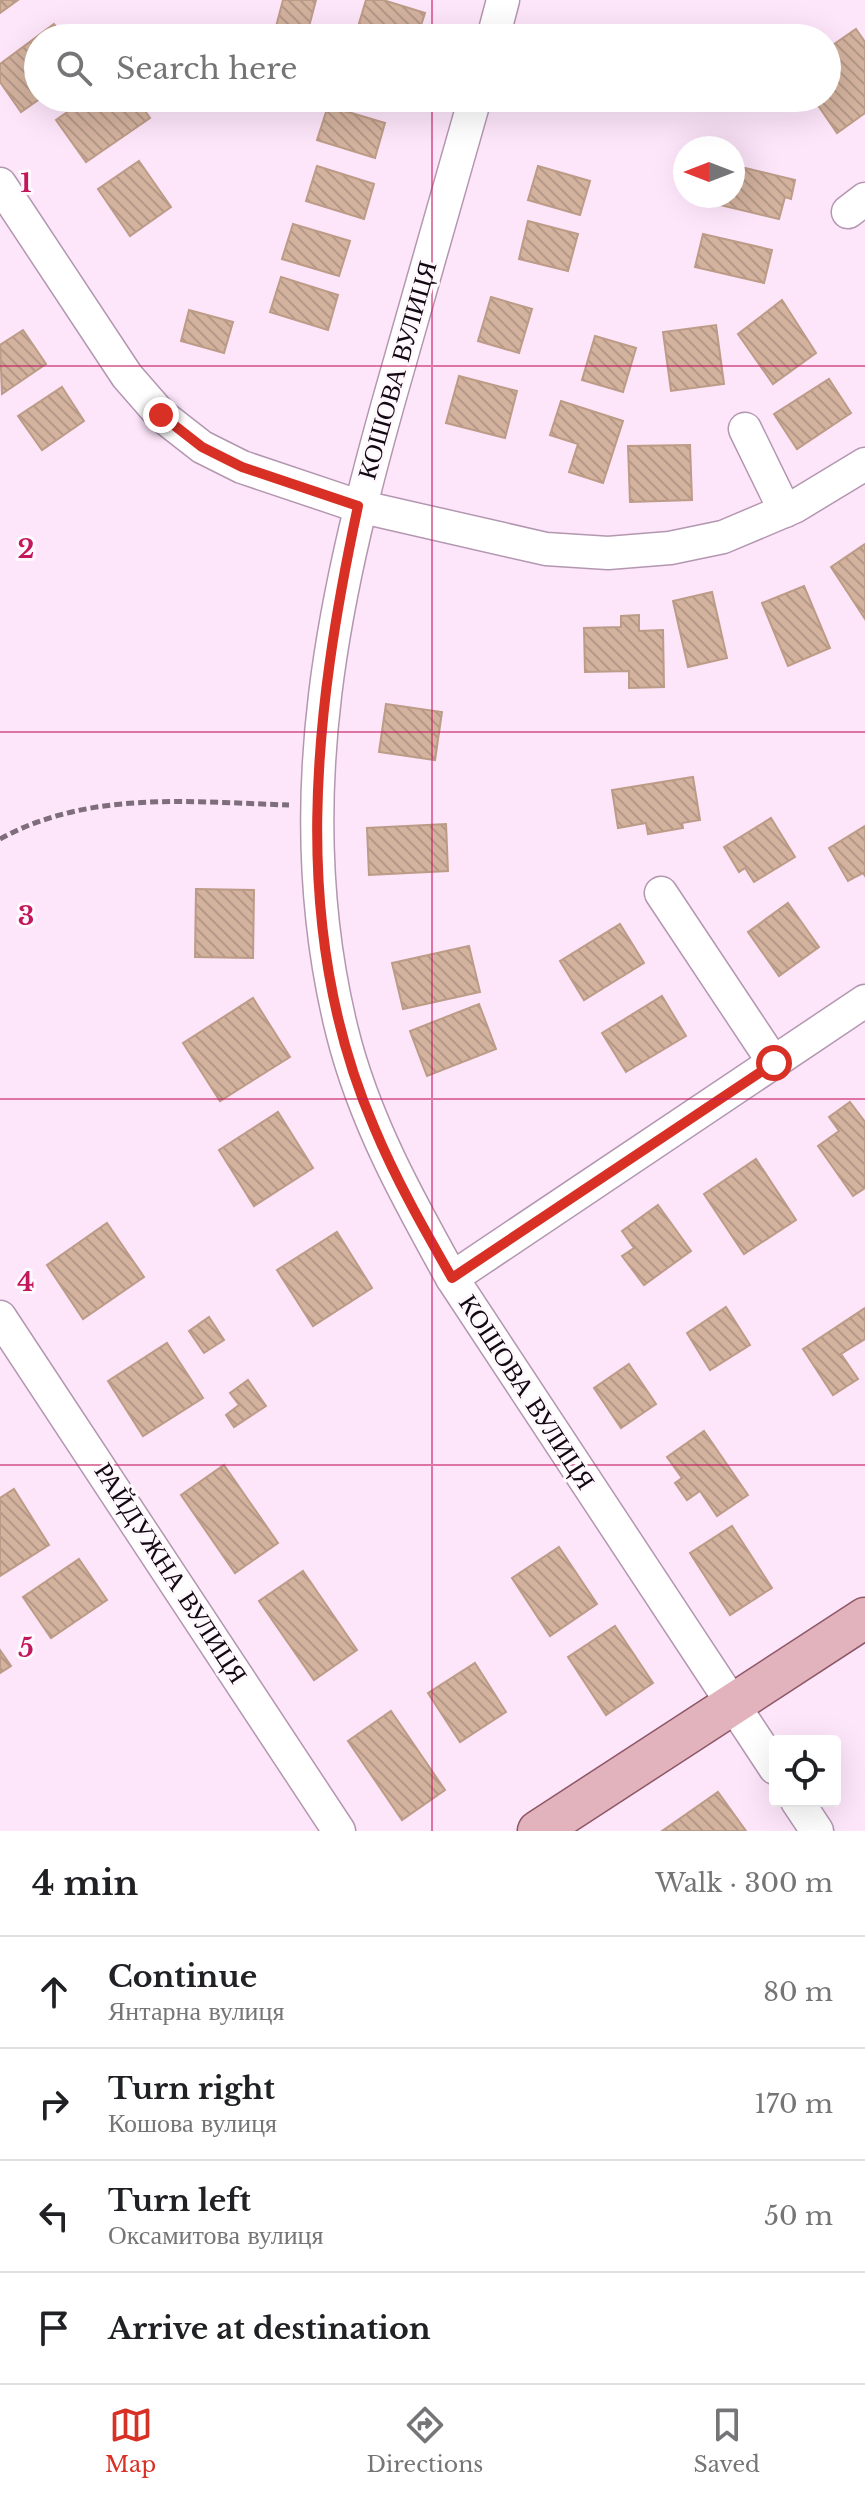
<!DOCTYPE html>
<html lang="en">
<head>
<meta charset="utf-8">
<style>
	body { margin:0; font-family:"Libre Baskerville",serif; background:#f6f6f6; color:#202124 }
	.controls { position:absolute; right:24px; bottom:24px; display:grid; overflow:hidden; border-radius:8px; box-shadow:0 8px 32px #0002 }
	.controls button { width:72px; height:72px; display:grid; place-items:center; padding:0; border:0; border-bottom:2px solid #e0e0e0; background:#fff; color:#202124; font:40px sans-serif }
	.compass { position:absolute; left:673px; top:136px; width:72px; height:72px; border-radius:50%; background:#fff; box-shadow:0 8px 32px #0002; rotate:270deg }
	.stop { position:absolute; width:24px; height:24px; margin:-18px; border:6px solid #d93025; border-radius:50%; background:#fff }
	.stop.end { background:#d93025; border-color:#fff; box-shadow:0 2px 8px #0008 }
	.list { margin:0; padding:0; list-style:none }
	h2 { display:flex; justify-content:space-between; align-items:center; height:104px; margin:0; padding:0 32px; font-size:34px }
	h2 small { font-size:26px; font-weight:400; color:#757577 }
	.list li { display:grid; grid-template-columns:52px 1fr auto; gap:24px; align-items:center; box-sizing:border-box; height:112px; padding:0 32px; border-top:2px solid #e0e0e0 }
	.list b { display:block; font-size:30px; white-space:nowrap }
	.list p { margin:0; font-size:26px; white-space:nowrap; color:#757577 }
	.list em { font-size:26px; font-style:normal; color:#757577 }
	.icon { flex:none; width:44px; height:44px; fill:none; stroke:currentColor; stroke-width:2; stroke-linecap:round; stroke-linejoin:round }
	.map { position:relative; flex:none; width:865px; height:1831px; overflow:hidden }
	.search { position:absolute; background:#fff; box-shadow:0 8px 32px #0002; left:24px; right:24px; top:24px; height:88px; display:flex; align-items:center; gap:20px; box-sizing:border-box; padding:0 28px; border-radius:44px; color:#757577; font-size:30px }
	.sheet { height:552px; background:#fff }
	nav { display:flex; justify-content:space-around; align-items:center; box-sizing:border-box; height:112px; border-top:2px solid #e0e0e0; background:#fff; font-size:22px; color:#757577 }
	nav a { display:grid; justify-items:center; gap:4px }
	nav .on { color:#d93025 }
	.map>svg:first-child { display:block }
	.building { fill:url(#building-back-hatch); stroke:#bc9b87; stroke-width:2 }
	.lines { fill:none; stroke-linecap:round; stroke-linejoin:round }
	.minor-casing { stroke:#b397b0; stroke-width:35 }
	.major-casing { stroke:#8e5765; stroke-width:43 }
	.path { stroke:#7e6e7c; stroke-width:5; stroke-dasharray:8 4; stroke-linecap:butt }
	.minor { stroke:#fff; stroke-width:32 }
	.major { stroke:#e3b3bd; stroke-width:40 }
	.route { stroke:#d93025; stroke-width:10 }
	.grid { fill:none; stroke:#c2185b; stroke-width:2; stroke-opacity:0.55 }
	.labels { text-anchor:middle; stroke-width:6; stroke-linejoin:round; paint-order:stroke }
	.street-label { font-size:26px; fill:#130912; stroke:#fff9fe }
	.grid-label { font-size:26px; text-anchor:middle; font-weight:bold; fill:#c2185b; stroke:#fff9fe; stroke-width:6; stroke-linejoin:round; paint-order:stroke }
</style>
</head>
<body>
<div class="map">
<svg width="865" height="1831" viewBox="0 0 865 1831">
	<defs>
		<pattern id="building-back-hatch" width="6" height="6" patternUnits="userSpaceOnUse" patternTransform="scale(2)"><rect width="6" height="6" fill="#d3b29e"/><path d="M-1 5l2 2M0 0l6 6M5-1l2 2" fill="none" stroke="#b49887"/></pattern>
	</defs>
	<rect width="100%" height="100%" fill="#fde5fa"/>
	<!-- building -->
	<g class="building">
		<polygon points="0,0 18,0 0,13"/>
		<polygon points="283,0 316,0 306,38 273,38"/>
		<polygon points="366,0 383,0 425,13 417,38 383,38 357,30"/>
		<polygon points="54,24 64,38 38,38 38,98 41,98 21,112 0,82 0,64"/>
		<polygon points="856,29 865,42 865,113 837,133 813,98 827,98 827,49"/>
		<polygon points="87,98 136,98 150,118 86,162 56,120"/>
		<polygon points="378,98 401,98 399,104"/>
		<polygon points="566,98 591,98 590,103"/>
		<polygon points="328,106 385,123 375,158 317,140"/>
		<polygon points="139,161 171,207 130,236 98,189"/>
		<polygon points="317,166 374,184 364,219 306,201"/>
		<polygon points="538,166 590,181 580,215 528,200"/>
		<polygon points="741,167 795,180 791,199 785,197 779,219 712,203 714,196 733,196 733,172 739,174"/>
		<polygon points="528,221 578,234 568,271 519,259"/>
		<polygon points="293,224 350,241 339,276 282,259"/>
		<polygon points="703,234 772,250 764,283 695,267"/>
		<polygon points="281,277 338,295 328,330 270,312"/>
		<polygon points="491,297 532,309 519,353 478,341"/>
		<polygon points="782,300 816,353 773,384 738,334"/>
		<polygon points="189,310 233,322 224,353 181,341"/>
		<polygon points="716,325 724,384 671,391 663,332"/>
		<polygon points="23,330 46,364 2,394 0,345"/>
		<polygon points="595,336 636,348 623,392 582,380"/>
		<polygon points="459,376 517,391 505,438 446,423"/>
		<polygon points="829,379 851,413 797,449 774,414"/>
		<polygon points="62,387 84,421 42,450 18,416"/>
		<polygon points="561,401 623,421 603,483 569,472 578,444 550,435"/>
		<polygon points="690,445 692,500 630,502 628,446"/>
		<polygon points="865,544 865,619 831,567"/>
		<polygon points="804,586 830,648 788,666 762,603"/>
		<polygon points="712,592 727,658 688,667 673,601"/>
		<polygon points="639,615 639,631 663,630 664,687 629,688 629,671 585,672 584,628 621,627 621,616"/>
		<polygon points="386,704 442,712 435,760 379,752"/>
		<polygon points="693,777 700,820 682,823 683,828 648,834 646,823 618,828 612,790"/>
		<polygon points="771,818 795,857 754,882 745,868 739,872 724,847"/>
		<polygon points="446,824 448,871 369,875 367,828"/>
		<polygon points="865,826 865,876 863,873 848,881 829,848"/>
		<polygon points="196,889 254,890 253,958 195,957"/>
		<polygon points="788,903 819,947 779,976 748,932"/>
		<polygon points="620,924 644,963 584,1000 560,961"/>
		<polygon points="469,946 480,992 403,1009 392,963"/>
		<polygon points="662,996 686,1036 626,1072 602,1033"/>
		<polygon points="253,998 290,1057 220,1101 183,1043"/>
		<polygon points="479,1004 496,1049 427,1076 410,1031"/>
		<polygon points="850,1102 865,1122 865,1188 853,1196 818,1146 839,1131 829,1117"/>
		<polygon points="278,1112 313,1168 254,1206 219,1150"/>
		<polygon points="756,1159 796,1220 744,1254 704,1194"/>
		<polygon points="658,1205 691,1251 644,1285 622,1256 634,1248 622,1231"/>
		<polygon points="107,1223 144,1277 83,1319 47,1265"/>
		<polygon points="337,1232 372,1288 313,1326 277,1270"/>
		<polygon points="726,1307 750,1345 710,1370 687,1333"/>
		<polygon points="865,1308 865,1339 841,1354 858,1379 833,1395 803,1349"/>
		<polygon points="209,1317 224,1340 204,1353 189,1331"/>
		<polygon points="167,1343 203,1398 143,1436 108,1381"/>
		<polygon points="629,1364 656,1404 621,1428 594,1388"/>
		<polygon points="248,1380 266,1406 234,1427 226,1415 239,1405 230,1393"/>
		<polygon points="704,1431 748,1495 717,1516 700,1491 687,1500 675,1483 682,1478 667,1457"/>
		<polygon points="224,1465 278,1543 235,1573 181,1495"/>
		<polygon points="14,1489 49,1545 0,1576 0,1498"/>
		<polygon points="732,1526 772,1588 730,1615 690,1553"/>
		<polygon points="559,1547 597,1604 550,1636 512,1578"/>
		<polygon points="79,1559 107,1600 51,1638 23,1597"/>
		<polygon points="303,1571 357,1650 314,1680 259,1601"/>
		<polygon points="615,1626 653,1683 606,1715 568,1657"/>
		<polygon points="0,1650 11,1666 0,1673"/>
		<polygon points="475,1663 506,1712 460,1742 428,1693"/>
		<polygon points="391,1711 445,1790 402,1820 348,1741"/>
		<polygon points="718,1792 746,1831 662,1831"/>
	</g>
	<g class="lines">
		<!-- minor casing -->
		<g class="minor-casing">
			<g id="minor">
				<polyline points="493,38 503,0"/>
				<path d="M475 98C450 187 424 276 399 365 335 587 285 800 342 1031 364 1120 408 1199 452 1278L775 1768"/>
				<polyline points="0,184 127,376 161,415 202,447 242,467 358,506 546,549 608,553 670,548 723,537 794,507 865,464"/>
				<polyline points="848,212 865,199"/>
				<polyline points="745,429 785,511"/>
				<polyline points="661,893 774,1063"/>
				<polyline points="452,1278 865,1001"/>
				<polyline points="0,1317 339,1831"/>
				<polyline points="797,1801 817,1831"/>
			</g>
		</g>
		<!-- major casing -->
		<g class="major-casing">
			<polyline id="major" points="538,1831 865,1618"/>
		</g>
		<!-- path -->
		<path class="path" d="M0 839C89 790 191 802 289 805"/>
		<!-- minor -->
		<use href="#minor" class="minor"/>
		<!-- major -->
		<use href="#major" class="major"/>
	</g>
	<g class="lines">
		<!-- route -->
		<path class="route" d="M161 415 202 447 242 467 358 506C314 711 288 928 374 1127 396 1180 424 1229 452 1278L774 1063"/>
	</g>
	<!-- grid -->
	<path class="grid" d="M432 0V38M432 98V1831M0 366H865M0 732H865M0 1099H865M0 1465H865"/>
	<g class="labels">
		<!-- street labels -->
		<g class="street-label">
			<text transform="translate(397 370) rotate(-74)" y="9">КОШОВА ВУЛИЦЯ</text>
			<text transform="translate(527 1392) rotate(57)" y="9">КОШОВА ВУЛИЦЯ</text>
			<text transform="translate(171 1573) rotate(57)" y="9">РАЙДУЖНА ВУЛИЦЯ</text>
		</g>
	</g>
	<g class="grid-label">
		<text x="26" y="192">1</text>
		<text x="26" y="558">2</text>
		<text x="26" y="925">3</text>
		<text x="26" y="1291">4</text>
		<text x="26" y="1657">5</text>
	</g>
</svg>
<div class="controls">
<button><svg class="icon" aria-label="locate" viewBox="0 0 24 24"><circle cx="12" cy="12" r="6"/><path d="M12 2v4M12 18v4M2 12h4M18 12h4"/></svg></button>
</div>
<svg class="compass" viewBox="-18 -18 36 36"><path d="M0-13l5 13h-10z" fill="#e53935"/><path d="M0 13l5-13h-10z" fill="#757577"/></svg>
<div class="stop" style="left:774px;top:1063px"></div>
<div class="stop end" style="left:161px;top:415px"></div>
<div class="search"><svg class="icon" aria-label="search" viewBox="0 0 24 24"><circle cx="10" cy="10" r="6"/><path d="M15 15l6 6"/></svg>Search here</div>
</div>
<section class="sheet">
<h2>4 min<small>Walk · 300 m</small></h2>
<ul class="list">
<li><svg class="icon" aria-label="ahead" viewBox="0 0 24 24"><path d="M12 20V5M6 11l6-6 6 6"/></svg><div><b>Continue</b><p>Янтарна вулиця</p></div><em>80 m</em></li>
<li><svg class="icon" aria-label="right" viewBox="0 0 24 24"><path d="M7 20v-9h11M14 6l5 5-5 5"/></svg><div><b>Turn right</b><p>Кошова вулиця</p></div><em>170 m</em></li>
<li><svg class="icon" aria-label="left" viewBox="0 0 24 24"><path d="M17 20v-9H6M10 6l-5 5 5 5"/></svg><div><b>Turn left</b><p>Оксамитова вулиця</p></div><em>50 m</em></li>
<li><svg class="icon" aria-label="arrive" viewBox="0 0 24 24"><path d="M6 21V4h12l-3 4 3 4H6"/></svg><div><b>Arrive at destination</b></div></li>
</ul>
</section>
<nav>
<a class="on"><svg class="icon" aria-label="map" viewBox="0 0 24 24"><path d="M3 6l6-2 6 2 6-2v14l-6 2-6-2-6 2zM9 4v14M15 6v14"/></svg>Map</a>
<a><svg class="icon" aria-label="directions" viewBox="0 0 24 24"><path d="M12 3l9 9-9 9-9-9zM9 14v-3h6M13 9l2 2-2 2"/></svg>Directions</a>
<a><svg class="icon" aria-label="saved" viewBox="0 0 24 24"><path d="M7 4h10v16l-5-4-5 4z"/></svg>Saved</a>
</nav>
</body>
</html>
